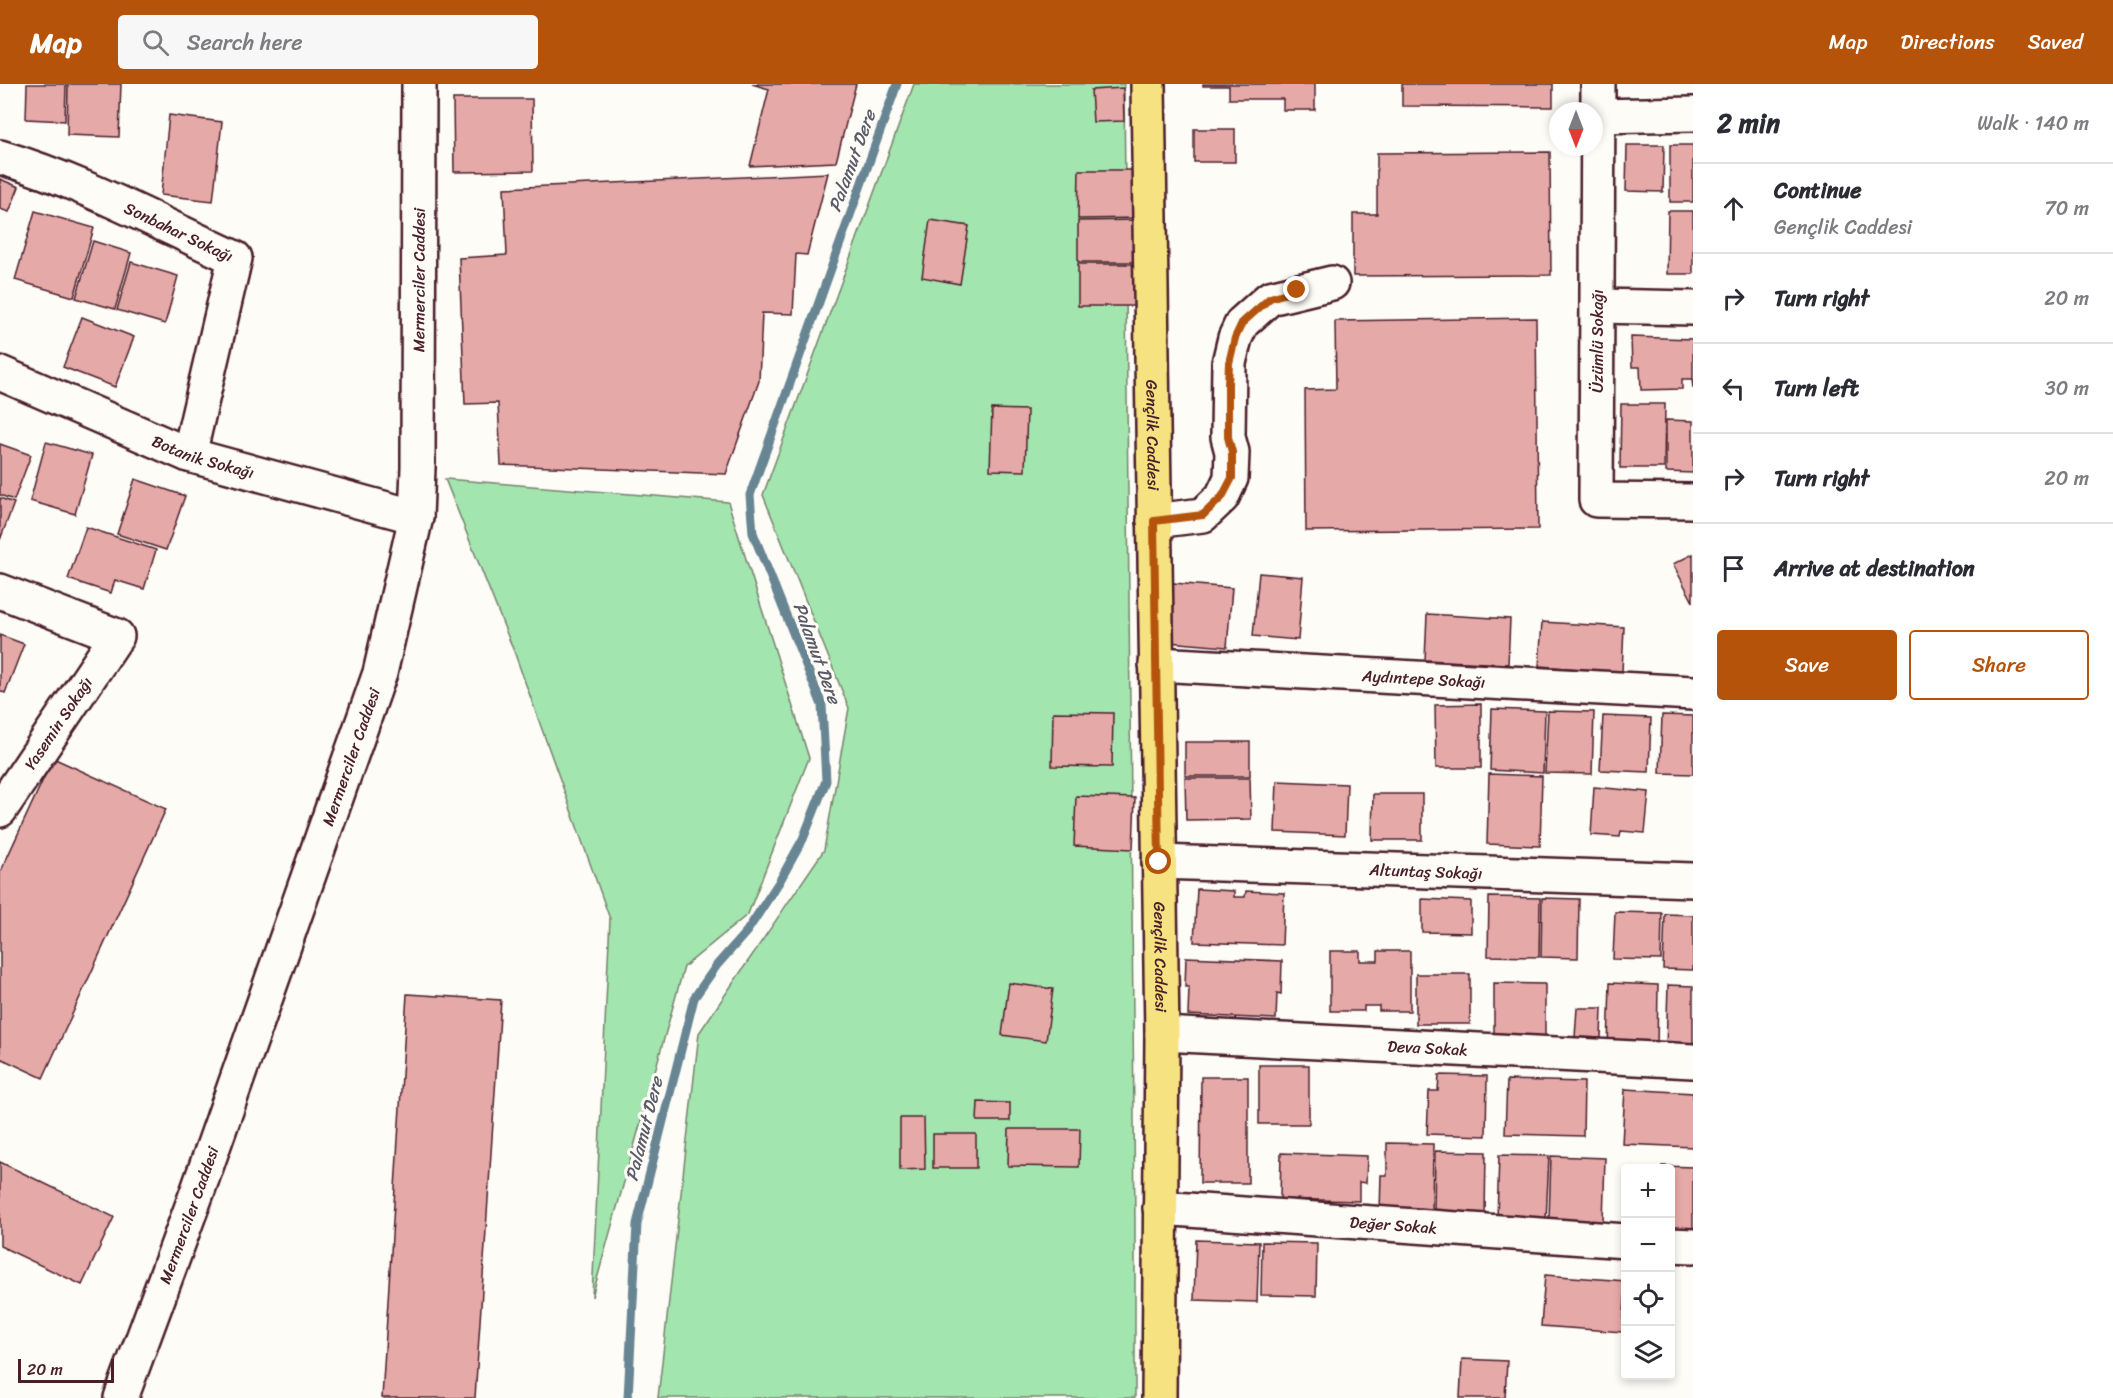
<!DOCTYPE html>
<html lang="en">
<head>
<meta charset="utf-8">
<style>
	body { margin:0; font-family:Sriracha,sans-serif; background:#f7f7f7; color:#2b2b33 }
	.controls { position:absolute; right:18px; bottom:18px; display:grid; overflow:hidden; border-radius:6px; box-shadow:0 3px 9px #0003 }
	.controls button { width:54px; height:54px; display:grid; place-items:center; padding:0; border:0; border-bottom:2px solid #e1e1e2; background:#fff; color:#2b2b33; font:30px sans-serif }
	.compass { position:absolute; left:1549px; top:18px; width:54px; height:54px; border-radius:50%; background:#fff; box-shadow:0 3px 9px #0003; rotate:180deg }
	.scale { position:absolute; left:18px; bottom:15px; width:96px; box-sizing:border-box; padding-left:6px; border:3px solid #4a1f2b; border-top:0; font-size:16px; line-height:21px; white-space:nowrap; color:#4a1f2b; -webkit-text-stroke:4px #fdfcf7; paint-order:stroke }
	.stop { position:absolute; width:18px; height:18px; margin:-14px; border:4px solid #b45309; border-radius:50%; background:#fff }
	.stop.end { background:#b45309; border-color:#fff; box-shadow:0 2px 6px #0008 }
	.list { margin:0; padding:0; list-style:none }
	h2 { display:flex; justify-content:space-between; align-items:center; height:78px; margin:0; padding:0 24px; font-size:26px }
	h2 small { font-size:20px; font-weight:400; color:#7c7c81 }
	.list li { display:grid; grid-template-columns:39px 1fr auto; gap:18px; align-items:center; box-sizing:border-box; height:90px; padding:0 24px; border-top:2px solid #e1e1e2 }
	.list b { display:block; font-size:22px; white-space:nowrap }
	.list p { margin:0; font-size:20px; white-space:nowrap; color:#7c7c81 }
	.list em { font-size:20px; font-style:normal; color:#7c7c81 }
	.actions { display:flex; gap:12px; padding:18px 24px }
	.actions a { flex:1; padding:14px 0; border:2px solid #b45309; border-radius:6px; text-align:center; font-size:21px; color:#b45309 }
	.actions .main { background:#b45309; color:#fff }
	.icon { flex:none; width:33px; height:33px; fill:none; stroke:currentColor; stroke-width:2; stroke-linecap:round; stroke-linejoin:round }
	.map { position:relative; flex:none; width:1693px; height:1314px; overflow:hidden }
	header { display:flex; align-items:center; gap:36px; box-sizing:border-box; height:84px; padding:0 30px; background:#b45309; color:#fff }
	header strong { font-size:28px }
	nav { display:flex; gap:33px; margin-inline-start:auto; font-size:21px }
	.search { width:420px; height:54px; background:#f7f7f7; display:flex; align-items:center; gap:15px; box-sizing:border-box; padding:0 21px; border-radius:6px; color:#7c7c81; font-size:22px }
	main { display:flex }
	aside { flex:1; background:#fff }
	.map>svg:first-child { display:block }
	.green { fill:#a3e5af; stroke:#76826d; stroke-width:1.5 }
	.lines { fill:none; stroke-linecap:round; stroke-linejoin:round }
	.stream { stroke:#678593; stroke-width:9 }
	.building { fill:#e5aaa7; stroke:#4a1f2b; stroke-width:1.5 }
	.minor-casing { stroke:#4a1f2b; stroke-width:38 }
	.major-casing { stroke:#4a1f2b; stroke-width:38 }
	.minor { stroke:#fdfcf7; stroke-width:33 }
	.major { stroke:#f7e281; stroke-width:33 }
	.route { stroke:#b45309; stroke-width:8 }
	.labels { text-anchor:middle; stroke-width:6; stroke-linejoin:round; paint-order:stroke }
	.street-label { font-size:16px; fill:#4a1f2b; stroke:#fdfcf7 }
	.water-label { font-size:18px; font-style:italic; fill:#5b5a68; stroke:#fdfcf7 }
</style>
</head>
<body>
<header>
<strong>Map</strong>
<div class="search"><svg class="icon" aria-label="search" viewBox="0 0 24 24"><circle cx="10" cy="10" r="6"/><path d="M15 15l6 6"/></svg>Search here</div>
<nav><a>Map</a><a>Directions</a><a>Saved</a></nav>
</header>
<main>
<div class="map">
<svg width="1693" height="1314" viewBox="0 0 1693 1314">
	<rect width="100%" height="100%" fill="#fdfcf7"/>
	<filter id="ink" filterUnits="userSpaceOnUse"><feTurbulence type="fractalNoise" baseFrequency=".0167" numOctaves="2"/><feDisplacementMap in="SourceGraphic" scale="12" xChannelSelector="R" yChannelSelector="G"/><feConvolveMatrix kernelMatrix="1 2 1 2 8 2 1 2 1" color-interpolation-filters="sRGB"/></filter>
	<g filter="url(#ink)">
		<!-- green -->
		<g class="green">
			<polygon points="914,0 1124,0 1135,1140 1135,1314 658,1314 699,949 824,766 849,624 763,411"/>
			<polygon points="445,395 728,418 809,674 748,830 684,883 592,1213 610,835 515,570"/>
		</g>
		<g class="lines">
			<!-- stream -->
			<polyline class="stream" points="628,1314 637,1140 694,914 717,881 747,847 779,798 803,755 826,697 822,621 753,449 750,411 897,0"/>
		</g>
		<!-- building -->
		<g class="building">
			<polygon points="27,0 66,0 65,37 26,35"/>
			<polygon points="68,0 121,0 119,53 67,51"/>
			<polygon points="752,0 856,0 836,78 750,82 769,5"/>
			<polygon points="1203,0 1315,0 1315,26 1283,26 1283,15 1229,15 1229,2 1203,2"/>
			<polygon points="1402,0 1553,0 1553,23 1402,22"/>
			<polygon points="1123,4 1124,37 1093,38 1091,6"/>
			<polygon points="453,15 532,15 533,87 454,88"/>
			<polygon points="169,31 222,38 213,117 161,111"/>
			<rect x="1194" y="45" width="41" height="33"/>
			<polygon points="1627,61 1664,61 1663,108 1626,107"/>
			<rect x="1670" y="61" width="23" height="57"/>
			<polygon points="1550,68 1551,191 1353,192 1353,130 1377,130 1377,69"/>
			<polygon points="1079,86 1140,86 1140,134 1078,135"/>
			<polygon points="828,89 807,171 796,170 793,230 762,229 759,297 726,390 501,381 498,319 465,320 459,174 507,171 504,104"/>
			<polygon points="0,95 19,103 9,128 0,125"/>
			<polygon points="35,127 94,144 74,213 15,196"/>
			<polygon points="1668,127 1693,127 1693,190 1667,190"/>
			<polygon points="930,136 969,142 960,200 922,193"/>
			<polygon points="1140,136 1140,178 1078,178 1078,137"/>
			<polygon points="93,157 131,169 115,225 76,214"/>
			<polygon points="131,178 178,192 165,240 117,226"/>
			<polygon points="1078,180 1140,180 1139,222 1078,222"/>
			<polygon points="82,233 134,253 115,303 63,283"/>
			<polygon points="1536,234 1538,445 1306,447 1305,306 1336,305 1335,237"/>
			<polygon points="1631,253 1693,255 1693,305 1692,295 1682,295 1682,305 1641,306 1640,283 1632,283"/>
			<polygon points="1621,320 1665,320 1664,384 1620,384"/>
			<polygon points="992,325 1027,326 1025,387 990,386"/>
			<polygon points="1666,336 1693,337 1693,389 1666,388"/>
			<polygon points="46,358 92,371 75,430 30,417"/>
			<polygon points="0,360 31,371 14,416 0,411"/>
			<polygon points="135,395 185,412 166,466 117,450"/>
			<polygon points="0,414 14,419 0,456"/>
			<polygon points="86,443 156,466 144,505 115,496 111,509 68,495"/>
			<polygon points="1693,470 1693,518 1673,480"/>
			<polygon points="1259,489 1303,493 1298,556 1253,552"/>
			<polygon points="1173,499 1232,504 1227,563 1168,558"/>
			<polygon points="1427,530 1510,535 1508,580 1425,576"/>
			<polygon points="1542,538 1624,543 1622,588 1539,582"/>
			<polygon points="0,551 24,560 5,609 0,607"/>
			<polygon points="1481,620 1481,684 1436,684 1435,621"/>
			<polygon points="1492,625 1545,627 1543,689 1490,686"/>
			<polygon points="1548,627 1594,628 1592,690 1545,689"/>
			<polygon points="1053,628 1113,629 1112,683 1052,682"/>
			<polygon points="1662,631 1693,632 1693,690 1660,689"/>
			<polygon points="1603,632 1651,634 1649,688 1600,686"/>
			<rect x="1185" y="658" width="65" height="34"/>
			<polygon points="53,674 166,725 43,994 0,974 0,789"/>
			<polygon points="1489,690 1542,692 1540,762 1487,760"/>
			<polygon points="1185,694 1250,694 1251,735 1186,736"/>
			<polygon points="1277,697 1347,700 1345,751 1275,748"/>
			<polygon points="1594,703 1649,708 1645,749 1621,747 1620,753 1591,751"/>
			<polygon points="1373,710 1422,710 1422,756 1372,756"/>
			<polygon points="1076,712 1135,714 1133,765 1074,762"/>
			<polygon points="1197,805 1234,807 1234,813 1245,813 1246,807 1284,809 1282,861 1194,858"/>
			<polygon points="1489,813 1540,814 1539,873 1488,872"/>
			<polygon points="1542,814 1579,815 1578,874 1541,873"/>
			<polygon points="1422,815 1471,817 1471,849 1422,848"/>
			<polygon points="1615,828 1662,829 1661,876 1613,875"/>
			<polygon points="1665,830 1693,831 1693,886 1663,885"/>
			<polygon points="1330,867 1360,867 1360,877 1378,877 1378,867 1410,867 1410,927 1379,927 1379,922 1364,922 1364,927 1330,927"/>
			<polygon points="1186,873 1282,877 1281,910 1277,909 1276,935 1188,931 1189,903 1185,903"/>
			<rect x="1416" y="890" width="54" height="50"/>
			<polygon points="1009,899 1053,905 1046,957 1002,951"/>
			<polygon points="1494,899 1545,900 1545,954 1494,953"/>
			<polygon points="1610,899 1658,901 1657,965 1608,963"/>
			<polygon points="1668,901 1693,902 1693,966 1666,965"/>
			<polygon points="407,910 501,916 475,1314 382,1314"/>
			<polygon points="1577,924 1602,924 1601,954 1575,953"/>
			<rect x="1259" y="981" width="50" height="59"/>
			<polygon points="1439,991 1487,992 1486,1052 1427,1050 1429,1007 1438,1007"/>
			<polygon points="1201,993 1248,993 1248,1099 1200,1099"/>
			<polygon points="1507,996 1584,998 1583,1052 1505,1050"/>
			<polygon points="1625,1005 1693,1009 1693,1063 1622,1060"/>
			<polygon points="978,1018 1010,1019 1010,1037 977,1037"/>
			<polygon points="900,1034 924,1034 925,1085 900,1086"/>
			<polygon points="1009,1045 1080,1045 1079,1083 1008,1082"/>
			<rect x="933" y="1050" width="43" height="34"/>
			<polygon points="1387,1059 1433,1060 1432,1128 1380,1128 1381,1091 1387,1091"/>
			<polygon points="1435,1067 1486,1068 1485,1130 1434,1128"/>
			<polygon points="1281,1069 1367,1072 1366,1099 1359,1098 1359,1117 1280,1115"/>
			<polygon points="1499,1071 1549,1072 1546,1136 1497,1135"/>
			<polygon points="1551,1072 1605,1074 1603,1138 1549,1136"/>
			<polygon points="0,1078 114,1133 82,1201 0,1162"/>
			<polygon points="1662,1082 1693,1083 1693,1145 1670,1144 1670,1084 1662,1084"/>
			<polygon points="1196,1156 1259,1158 1257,1218 1194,1216"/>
			<polygon points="1262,1158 1317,1159 1316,1212 1261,1211"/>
			<polygon points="1545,1191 1626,1197 1623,1248 1541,1242"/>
			<polygon points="1462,1275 1507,1277 1505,1314 1460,1314"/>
		</g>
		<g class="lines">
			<!-- minor casing -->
			<g class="minor-casing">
				<g id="minor">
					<polyline points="1598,0 1596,416 1693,417"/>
					<polyline points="1597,32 1693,30"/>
					<path id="s1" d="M0 73C81 97 158 139 235 174L189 371"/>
					<polyline points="1597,222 1693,224"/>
					<path id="s2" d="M0 289 189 371 416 433"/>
					<polyline points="1154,437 1203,431 1222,413 1231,394 1232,368 1228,353 1229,279 1235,254 1242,239 1270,214 1332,199"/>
					<polyline points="0,507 117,552 0,726"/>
					<path id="s3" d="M1156 580 1693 609"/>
					<path id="s4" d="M1159 778 1693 796"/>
					<path id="s5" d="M1162 950 1693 977"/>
					<path id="s6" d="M1160 1124 1626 1157"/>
					<polyline points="1670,1161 1693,1162"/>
					<path id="s7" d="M121 1314 198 1106 380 589 416 433 418 384 419 0"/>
				</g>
			</g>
			<!-- major casing -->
			<g class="major-casing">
				<g id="major">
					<path id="s8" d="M1148 0 1162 950 1159 1314"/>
				</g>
			</g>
			<!-- minor -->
			<use href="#minor" class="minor"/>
			<!-- major -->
			<use href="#major" class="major"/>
		</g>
	</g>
	<g class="lines" filter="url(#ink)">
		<!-- route -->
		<polyline class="route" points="1159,778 1154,437 1203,431 1222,413 1232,394 1232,368 1228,353 1228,301 1229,279 1235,254 1242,239 1270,214 1297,206"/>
	</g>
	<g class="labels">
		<!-- street labels -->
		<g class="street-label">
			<text dy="6" stroke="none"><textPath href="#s1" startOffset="194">Sonbahar Sokağı</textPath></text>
			<text dy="6" stroke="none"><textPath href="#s7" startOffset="1167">Mermerciler Caddesi</textPath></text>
			<text transform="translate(1597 257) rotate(-90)" y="6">Üzümlü Sokağı</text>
			<text dy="6" stroke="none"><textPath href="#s8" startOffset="351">Gençlik Caddesi</textPath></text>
			<text dy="6" stroke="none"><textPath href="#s2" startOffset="220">Botanik Sokağı</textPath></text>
			<text dy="6" stroke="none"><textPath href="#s3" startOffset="268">Aydıntepe Sokağı</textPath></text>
			<text transform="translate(58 639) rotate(-56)" y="6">Yasemin Sokağı</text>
			<text dy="6" stroke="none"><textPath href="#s7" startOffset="681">Mermerciler Caddesi</textPath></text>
			<text dy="6" stroke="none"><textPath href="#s4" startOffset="267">Altuntaş Sokağı</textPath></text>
			<text dy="6" stroke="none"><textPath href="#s8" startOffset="873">Gençlik Caddesi</textPath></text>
			<text dy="6" stroke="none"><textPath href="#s5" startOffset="266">Deva Sokak</textPath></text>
			<text dy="6" stroke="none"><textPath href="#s7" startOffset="195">Mermerciler Caddesi</textPath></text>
			<text dy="6" stroke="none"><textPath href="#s6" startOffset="234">Değer Sokak</textPath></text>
		</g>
		<!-- water labels -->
		<g class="water-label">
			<text transform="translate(852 77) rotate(-70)" y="6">Palamut Dere</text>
			<text transform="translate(817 569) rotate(70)" y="6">Palamut Dere</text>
			<text transform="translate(644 1045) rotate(-76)" y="6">Palamut Dere</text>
		</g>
	</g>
</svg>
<div class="controls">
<button>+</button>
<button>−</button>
<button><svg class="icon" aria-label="locate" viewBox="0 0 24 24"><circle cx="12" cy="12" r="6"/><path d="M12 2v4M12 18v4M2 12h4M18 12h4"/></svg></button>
<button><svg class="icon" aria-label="layers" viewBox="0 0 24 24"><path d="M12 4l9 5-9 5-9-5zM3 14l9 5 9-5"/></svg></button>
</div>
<svg class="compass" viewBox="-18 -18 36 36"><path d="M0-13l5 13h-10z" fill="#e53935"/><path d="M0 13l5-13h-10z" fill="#7c7c81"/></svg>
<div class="scale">20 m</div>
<div class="stop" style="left:1159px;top:778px"></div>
<div class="stop end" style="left:1297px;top:206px"></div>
</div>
<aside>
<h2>2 min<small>Walk · 140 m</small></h2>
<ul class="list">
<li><svg class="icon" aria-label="ahead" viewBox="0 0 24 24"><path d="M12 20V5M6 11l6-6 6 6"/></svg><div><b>Continue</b><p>Gençlik Caddesi</p></div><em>70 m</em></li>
<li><svg class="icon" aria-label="right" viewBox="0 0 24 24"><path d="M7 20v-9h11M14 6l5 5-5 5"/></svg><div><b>Turn right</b></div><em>20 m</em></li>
<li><svg class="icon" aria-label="left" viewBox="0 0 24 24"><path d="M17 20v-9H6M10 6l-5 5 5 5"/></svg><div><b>Turn left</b></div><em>30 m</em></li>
<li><svg class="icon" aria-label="right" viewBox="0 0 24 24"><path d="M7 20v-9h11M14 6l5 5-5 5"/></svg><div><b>Turn right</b></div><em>20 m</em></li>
<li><svg class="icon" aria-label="arrive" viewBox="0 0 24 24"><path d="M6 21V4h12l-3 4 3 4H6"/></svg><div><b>Arrive at destination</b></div></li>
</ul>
<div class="actions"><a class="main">Save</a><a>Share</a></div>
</aside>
</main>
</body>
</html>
